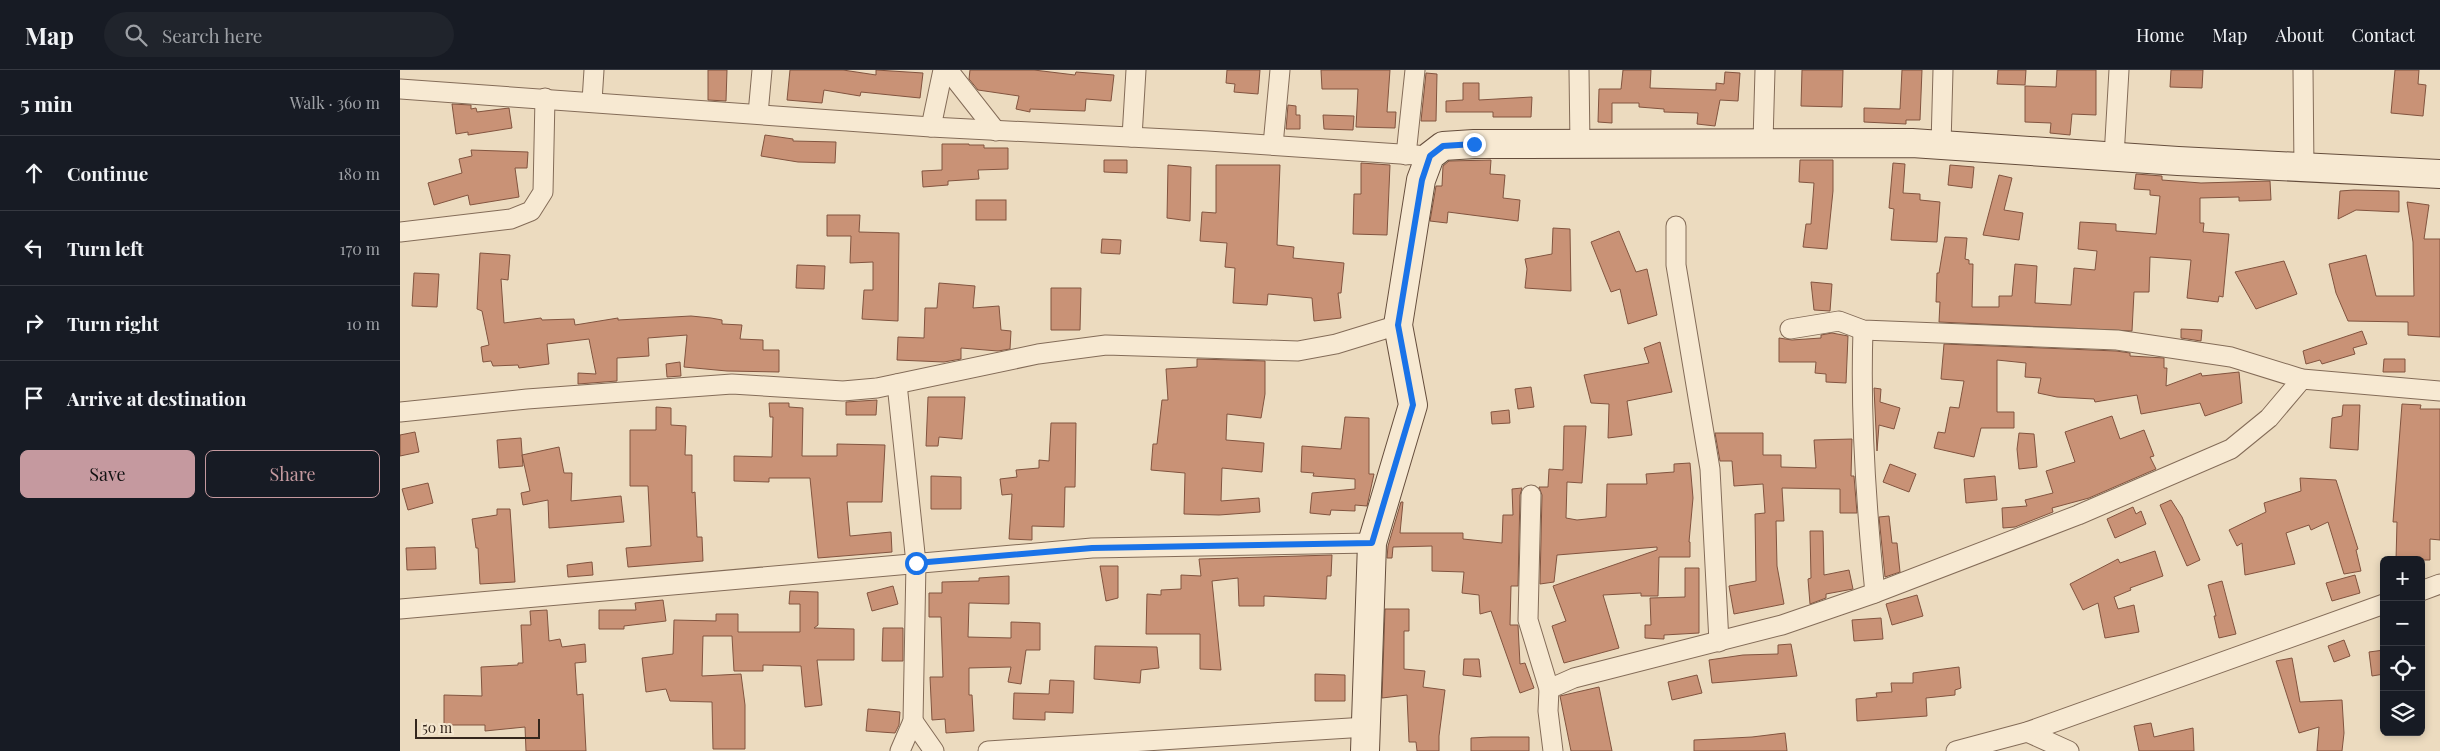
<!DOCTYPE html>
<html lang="en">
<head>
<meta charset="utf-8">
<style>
	body { margin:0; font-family:"Playfair Display",serif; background:#20242c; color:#f1f3f6 }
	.controls { position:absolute; right:15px; bottom:15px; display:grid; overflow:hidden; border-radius:8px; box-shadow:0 2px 8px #0003 }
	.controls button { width:45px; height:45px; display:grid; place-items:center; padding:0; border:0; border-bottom:1px solid #363941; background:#171b24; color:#f1f3f6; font:25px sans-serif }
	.scale { position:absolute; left:15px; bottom:12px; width:125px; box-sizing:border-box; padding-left:5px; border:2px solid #34261c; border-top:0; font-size:14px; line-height:18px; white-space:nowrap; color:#34261c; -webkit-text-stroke:4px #f4e6ce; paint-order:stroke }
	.stop { position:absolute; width:15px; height:15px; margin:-11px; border:4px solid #1a73e8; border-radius:50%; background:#fff }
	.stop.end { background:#1a73e8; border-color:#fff; box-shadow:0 1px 5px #0008 }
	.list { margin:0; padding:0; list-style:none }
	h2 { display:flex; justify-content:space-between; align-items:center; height:65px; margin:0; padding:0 20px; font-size:21px }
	h2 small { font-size:16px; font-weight:400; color:#9ea1a6 }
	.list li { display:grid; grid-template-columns:32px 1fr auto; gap:15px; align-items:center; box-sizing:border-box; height:75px; padding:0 20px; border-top:1px solid #363941 }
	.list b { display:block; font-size:19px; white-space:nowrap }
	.list em { font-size:16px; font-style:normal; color:#9ea1a6 }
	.actions { display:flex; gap:10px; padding:15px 20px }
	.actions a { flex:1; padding:11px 0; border:1px solid #c5999f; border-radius:8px; text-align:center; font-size:18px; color:#c5999f }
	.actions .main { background:#c5999f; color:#111 }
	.icon { flex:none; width:28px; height:28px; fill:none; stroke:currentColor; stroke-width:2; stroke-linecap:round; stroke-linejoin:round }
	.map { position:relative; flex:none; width:2040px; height:681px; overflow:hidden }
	header { display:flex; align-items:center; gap:30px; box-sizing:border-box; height:70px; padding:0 25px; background:#171b24; border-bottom:1px solid #363941 }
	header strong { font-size:24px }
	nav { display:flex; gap:28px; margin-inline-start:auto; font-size:18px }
	.search { width:350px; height:45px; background:#20242c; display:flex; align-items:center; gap:12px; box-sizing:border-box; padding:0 18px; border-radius:28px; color:#9ea1a6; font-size:19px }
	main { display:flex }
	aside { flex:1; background:#171b24 }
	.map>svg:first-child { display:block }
	.building { fill:#c99276; stroke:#82543f }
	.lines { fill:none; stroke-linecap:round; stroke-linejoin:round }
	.street-casing { stroke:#846c58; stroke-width:21 }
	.secondary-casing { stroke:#654d3c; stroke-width:30 }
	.street { stroke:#f7e9d2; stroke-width:19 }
	.secondary { stroke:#f7e9d2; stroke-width:28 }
	.route { stroke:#1a73e8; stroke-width:6 }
</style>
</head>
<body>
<header>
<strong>Map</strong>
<div class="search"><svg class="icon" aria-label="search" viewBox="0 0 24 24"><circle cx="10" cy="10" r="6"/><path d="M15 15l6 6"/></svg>Search here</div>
<nav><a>Home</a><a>Map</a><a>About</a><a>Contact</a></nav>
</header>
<main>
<aside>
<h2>5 min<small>Walk · 360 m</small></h2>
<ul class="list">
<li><svg class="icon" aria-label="ahead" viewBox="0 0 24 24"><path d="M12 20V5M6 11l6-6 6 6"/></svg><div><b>Continue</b></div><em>180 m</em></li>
<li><svg class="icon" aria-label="left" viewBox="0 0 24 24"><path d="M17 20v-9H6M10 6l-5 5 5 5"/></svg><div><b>Turn left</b></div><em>170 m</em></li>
<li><svg class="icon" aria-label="right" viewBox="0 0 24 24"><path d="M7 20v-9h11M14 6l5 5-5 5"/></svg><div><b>Turn right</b></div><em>10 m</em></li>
<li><svg class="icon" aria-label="arrive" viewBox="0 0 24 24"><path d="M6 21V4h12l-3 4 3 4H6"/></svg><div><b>Arrive at destination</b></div></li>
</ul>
<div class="actions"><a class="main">Save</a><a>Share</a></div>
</aside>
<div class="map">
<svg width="2040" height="681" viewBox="0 0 2040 681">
	<rect width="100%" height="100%" fill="#ecdbbf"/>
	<!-- building -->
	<g class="building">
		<polygon points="308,0 327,0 326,31 308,30"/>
		<polygon points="390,0 443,0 476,5 476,0 523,3 520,28 461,22 460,26 424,20 422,33 387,30"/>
		<polygon points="570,0 634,0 675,5 676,2 714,5 711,31 686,29 685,41 630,39 630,42 616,39 619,26 578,20 569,9"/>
		<polygon points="827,0 860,0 858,24 834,22 835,14 826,13"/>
		<polygon points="921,0 990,0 987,42 996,42 995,58 956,57 958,19 922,19"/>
		<polygon points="1223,0 1251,0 1250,18 1316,20 1316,13 1324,14 1325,2 1340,3 1338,31 1320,30 1315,56 1297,54 1298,43 1264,42 1264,39 1239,37 1239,33 1212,33 1212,53 1198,52 1199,19 1221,19"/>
		<polygon points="1402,0 1443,0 1442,37 1401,36"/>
		<polygon points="1502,0 1522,0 1520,50 1506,50 1506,54 1464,52 1464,38 1500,39"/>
		<polygon points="1598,0 1626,0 1625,15 1597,14"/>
		<polygon points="1657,0 1696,0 1696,45 1672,44 1670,65 1650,63 1651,53 1625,52 1625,16 1656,17"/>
		<polygon points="1771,0 1803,0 1802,18 1770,17"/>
		<polygon points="1995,0 2019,0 2018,14 2026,15 2023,46 1991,43"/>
		<polygon points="1026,3 1037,4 1036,51 1021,51"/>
		<polygon points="1063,13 1079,13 1079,30 1132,27 1131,47 1093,47 1093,42 1046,42 1046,31 1063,30"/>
		<polygon points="52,34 71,35 71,39 76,38 77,42 109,38 112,58 68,65 68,62 56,64"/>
		<polygon points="888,35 896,36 896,45 900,45 900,59 886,59"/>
		<polygon points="923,45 954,46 953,60 924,59"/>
		<polygon points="365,65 393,69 393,71 436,72 435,93 398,92 361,86"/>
		<polygon points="542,74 569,74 569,75 584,75 584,78 608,78 608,99 578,100 579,109 548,111 548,115 523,117 522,101 542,100"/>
		<polygon points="71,80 128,82 127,98 115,98 119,127 70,135 68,125 34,135 28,113 62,103 59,89 72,86"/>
		<polygon points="704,90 727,90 727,103 704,102"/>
		<polygon points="1091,90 1090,104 1105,105 1103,128 1120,130 1118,151 1048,142 1047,153 1030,151 1036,116 1042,116 1043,96 1049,91"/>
		<polygon points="1400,90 1433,90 1433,121 1427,179 1403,177 1406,154 1411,154 1414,113 1399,112"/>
		<polygon points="961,93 990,95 987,165 953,164 954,124 961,124"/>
		<polygon points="1493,93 1505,94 1503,123 1520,124 1520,130 1540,132 1537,172 1491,170 1494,139 1489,138"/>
		<polygon points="768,95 791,97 790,151 767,148"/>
		<polygon points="816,95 880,95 877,175 894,177 893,188 944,193 941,223 938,223 941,248 914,251 912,228 868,224 867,235 833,233 835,198 825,197 827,173 800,171 802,142 816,143"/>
		<polygon points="1550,95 1574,97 1572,118 1548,115"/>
		<polygon points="1736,104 1762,106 1762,110 1801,113 1870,111 1871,130 1839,131 1839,127 1800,128 1800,153 1804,153 1803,162 1829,164 1823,227 1819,226 1818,232 1787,228 1791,190 1750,187 1749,222 1734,222 1732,261 1539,252 1540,232 1536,232 1537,203 1539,203 1545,167 1567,168 1565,189 1569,190 1569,194 1573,194 1572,237 1599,237 1599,226 1612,226 1615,194 1637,196 1635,233 1671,235 1674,198 1695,200 1697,181 1678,179 1680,152 1716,154 1716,161 1756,164 1760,126 1750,125 1750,120 1734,119"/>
		<polygon points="1599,105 1612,108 1604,140 1623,143 1619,170 1583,165"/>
		<polygon points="1954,120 1999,121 1999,142 1956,140 1938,149 1940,121"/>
		<rect x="576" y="130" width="30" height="20"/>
		<polygon points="2007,132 2029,135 2024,169 2040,169 2040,267 2008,265 2008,252 1948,251 1936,223 1929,194 1966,185 1976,226 2014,226 2013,172"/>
		<polygon points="427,145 460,145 459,162 499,163 498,251 462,249 464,220 473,220 473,192 450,193 451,166 427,166"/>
		<polygon points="1153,158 1170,159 1171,221 1125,218 1127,199 1125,189 1152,184"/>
		<polygon points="1219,161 1236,202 1247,199 1257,245 1228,254 1220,219 1211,222 1191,172"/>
		<polygon points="702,169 721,170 720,184 701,183"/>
		<polygon points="80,183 110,185 108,210 101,209 104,253 141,248 142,250 174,249 175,255 218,248 218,250 291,246 311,248 322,250 322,254 342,255 340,269 363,270 363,280 379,280 379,302 327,301 284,297 287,265 248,268 249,286 217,288 217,311 178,314 178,303 196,304 189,269 147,274 149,294 119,298 118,295 93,296 91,291 83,292 81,277 89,275 82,241 77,239"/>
		<polygon points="1884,191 1897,224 1856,239 1835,202"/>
		<polygon points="397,195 425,196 424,219 396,218"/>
		<polygon points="14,203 39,204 37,237 12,236"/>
		<polygon points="1411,212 1432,214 1430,241 1414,240"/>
		<polygon points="539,213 575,216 573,238 599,236 601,260 611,261 610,279 598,281 561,278 561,289 544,292 497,290 498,267 524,268 525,238 537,238"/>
		<polygon points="651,218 681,218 680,260 651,260"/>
		<polygon points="1781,259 1802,260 1801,271 1781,268"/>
		<polygon points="1962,261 1967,274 1953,278 1955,284 1922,294 1920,290 1906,294 1903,281"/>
		<polygon points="1432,263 1448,266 1446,313 1426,312 1426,304 1415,303 1416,292 1379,292 1379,268 1392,270 1421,268 1421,265"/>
		<polygon points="1260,272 1272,322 1227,331 1232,365 1208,368 1209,334 1191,333 1184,305 1249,293 1244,278"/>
		<polygon points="1544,274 1716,281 1730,283 1730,286 1764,288 1764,298 1767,298 1766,316 1801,303 1802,306 1839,302 1842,333 1805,346 1800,333 1741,344 1737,325 1695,332 1694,329 1657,327 1638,323 1641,308 1625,307 1626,293 1597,290 1597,342 1614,342 1614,358 1581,358 1574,387 1534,378 1538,362 1545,363 1550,337 1559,338 1564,311 1541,309"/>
		<polygon points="797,289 865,291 865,324 861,348 827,344 826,370 864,373 862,402 822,398 821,431 859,428 860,442 819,445 784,444 785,403 751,400 753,374 757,374 762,330 768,330 766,299 797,297"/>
		<polygon points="1984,289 2005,289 2005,302 1983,302"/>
		<polygon points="280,292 281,306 267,307 266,294"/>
		<polygon points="1131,317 1134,337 1118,339 1115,319"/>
		<polygon points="1474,318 1481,319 1480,332 1500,338 1494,359 1479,355 1477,381"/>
		<polygon points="528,327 565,327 562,369 539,367 538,376 526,376"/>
		<polygon points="477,330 476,345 446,345 446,332"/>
		<polygon points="369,333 389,333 389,337 403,338 402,386 437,386 437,374 485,375 482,432 447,432 450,466 491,462 492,482 418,488 410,408 369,408 369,412 334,411 334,386 372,387 373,347 370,347"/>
		<polygon points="2002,334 2021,335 2020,339 2040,339 2040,470 2030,469 2030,490 1996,490 1997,452 1993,452"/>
		<polygon points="1943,335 1960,335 1958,380 1930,378 1932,348 1942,346"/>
		<polygon points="256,337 271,338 271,355 286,356 285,385 292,385 292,423 295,422 297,467 302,467 303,491 228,497 226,478 251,476 248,416 230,416 230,360 256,360"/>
		<polygon points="1109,340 1110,353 1092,354 1091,342"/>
		<polygon points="1712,346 1720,369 1744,360 1754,386 1750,387 1756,399 1689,428 1652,438 1653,442 1615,457 1603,458 1602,438 1627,436 1625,430 1653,423 1646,401 1675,392 1665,362"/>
		<polygon points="945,347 969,348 969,404 974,404 967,436 955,435 955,441 931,440 930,445 910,443 912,423 955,419 955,409 913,406 914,403 901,402 902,376 941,379"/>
		<polygon points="651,353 676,353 675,417 665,417 664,457 632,456 632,470 609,469 612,424 602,425 600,409 617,407 616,400 639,398 639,390 649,391"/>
		<polygon points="1164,356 1186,356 1182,413 1167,412 1166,448 1177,450 1206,447 1207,414 1247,414 1246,404 1274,402 1274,394 1290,393 1293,428 1289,472 1290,472 1290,487 1259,487 1258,526 1241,526 1241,523 1203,525 1219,578 1164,593 1152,556 1166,551 1153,516 1257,480 1257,477 1157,485 1154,512 1140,514 1142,425 1139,417 1148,417 1149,399 1163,400"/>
		<polygon points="15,362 19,382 0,386 0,365"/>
		<polygon points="1315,363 1363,363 1363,385 1381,385 1381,397 1416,398 1414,370 1452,369 1451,406 1454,406 1457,443 1440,443 1440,419 1382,418 1384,451 1376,451 1377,496 1384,534 1334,544 1329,516 1356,511 1355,444 1365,443 1363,414 1334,416 1332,391 1320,391"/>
		<polygon points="1619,363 1634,364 1637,397 1619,399 1617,379"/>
		<polygon points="121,368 123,396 99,398 97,370"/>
		<polygon points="159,377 164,403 172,403 171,431 221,426 224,452 149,458 148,430 123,435 121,423 130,421 122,385"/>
		<polygon points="1490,394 1516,404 1509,422 1483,412"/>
		<polygon points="531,406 561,407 561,439 531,439"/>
		<polygon points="1595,406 1597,430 1566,433 1564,409"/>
		<polygon points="1900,408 1936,410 1958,479 1956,480 1961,501 1944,504 1928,452 1911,460 1909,455 1886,463 1895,494 1845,505 1842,473 1837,476 1829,460 1866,442 1864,433 1901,421"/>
		<polygon points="28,413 33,433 8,440 2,419"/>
		<polygon points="1122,418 1120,425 1118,516 1111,516 1110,555 1118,555 1120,594 1125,593 1134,618 1120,623 1091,541 1080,544 1079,525 1062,523 1064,502 1032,501 1032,476 993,477 992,488 987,488 988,476 1001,432 1003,432 1000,463 1063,463 1063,469 1102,473 1103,445 1113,445 1112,419"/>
		<polygon points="1771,430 1782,447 1800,490 1787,496 1760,435"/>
		<polygon points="1733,437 1736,444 1741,441 1746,454 1715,468 1707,449"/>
		<polygon points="97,439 110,439 115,512 80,514 78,478 76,478 72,449 97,445"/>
		<polygon points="1489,446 1492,473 1497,473 1500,502 1485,507 1479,447"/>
		<polygon points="1410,461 1423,461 1424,505 1449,500 1453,519 1426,524 1426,528 1410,534 1408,509 1411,508"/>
		<polygon points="35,477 36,499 7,500 6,478"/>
		<polygon points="1755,481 1763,506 1730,518 1731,520 1714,527 1718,539 1734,535 1739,562 1705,568 1698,533 1683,540 1670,514 1718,489 1720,493"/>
		<polygon points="932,485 931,506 927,506 926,529 864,526 864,536 839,536 838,508 812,511 821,600 800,599 800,564 746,564 747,524 761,525 761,520 781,519 781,505 801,506 799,489"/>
		<polygon points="192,492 193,505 168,507 167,495"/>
		<polygon points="700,496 718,496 718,528 706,531"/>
		<polygon points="1285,498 1299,498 1299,563 1264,565 1264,569 1245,568 1245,555 1251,555 1250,528 1285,527"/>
		<polygon points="1955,505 1960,523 1932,531 1926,513"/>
		<polygon points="609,506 609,534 569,533 568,567 611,568 611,552 640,553 640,580 626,580 621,614 608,612 611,597 569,598 569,625 572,625 574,661 546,663 545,649 532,650 530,607 543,607 541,547 529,547 529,523 542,523 542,512 579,511 579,508"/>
		<polygon points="1822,511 1836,564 1819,568 1814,546 1816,546 1808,515"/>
		<polygon points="493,516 498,534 472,541 467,523"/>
		<polygon points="390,521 418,522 418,555 414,558 454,559 454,590 417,590 422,635 405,637 401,596 363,595 363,601 334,601 332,566 303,566 302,606 341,604 345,635 345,679 313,679 312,632 270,631 266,619 246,622 242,588 273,584 274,550 316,551 316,544 338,544 338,562 400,562 400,534 389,534"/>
		<polygon points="1517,525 1523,546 1492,555 1486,534"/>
		<polygon points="263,530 266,551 224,556 224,559 199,559 199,540 236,540 235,533"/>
		<polygon points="985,539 1009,539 1009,561 1004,561 1004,599 1025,601 1023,617 1045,620 1039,666 1039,681 1017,681 1016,672 1009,672 1007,625 982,628"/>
		<polygon points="147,540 149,571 160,569 162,577 185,574 186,592 175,593 177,625 183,624 186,681 126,681 125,657 85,661 85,655 44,655 44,625 82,626 81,597 118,595 118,593 123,593 121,555 131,555 130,541"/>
		<polygon points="1481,548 1483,569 1454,571 1452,550"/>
		<polygon points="483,558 503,558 503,591 482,591"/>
		<polygon points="1944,570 1950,586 1934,592 1928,576"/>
		<polygon points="1391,574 1397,606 1312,613 1309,590 1343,585 1378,584 1378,575"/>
		<polygon points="695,576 757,577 759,598 741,600 740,613 694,609"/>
		<polygon points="1984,580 1984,604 1972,606 1969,582"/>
		<polygon points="1892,588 1900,632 1942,630 1944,663 1942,681 1917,681 1919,657 1899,663 1876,591"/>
		<polygon points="1064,589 1079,589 1081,607 1063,605"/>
		<polygon points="1559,597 1561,618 1555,620 1555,625 1526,628 1527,646 1457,651 1456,629 1477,627 1476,623 1492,622 1491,613 1513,613 1513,603"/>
		<polygon points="915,604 945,605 945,631 915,631"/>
		<polygon points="1297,605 1302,623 1272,630 1268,612"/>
		<polygon points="650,610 674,611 673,643 645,642 645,650 613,649 614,623 649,624"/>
		<polygon points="1199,617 1212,681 1171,681 1160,626"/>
		<polygon points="468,639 500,642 499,655 495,663 466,661"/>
		<polygon points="1751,653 1754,667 1793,658 1794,681 1739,681 1734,656"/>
		<polygon points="1385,663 1387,681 1294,681 1294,670 1352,667"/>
		<polygon points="1091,667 1129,667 1129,681 1071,681 1071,668"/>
	</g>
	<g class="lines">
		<!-- street casing -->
		<g class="street-casing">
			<g id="street">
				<polyline points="548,0 596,61"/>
				<polyline points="1179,0 1180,75"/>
				<polyline points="1903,0 1904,98"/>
				<polyline points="0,19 531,57 808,71 1030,86"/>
				<polyline points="192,31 194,0"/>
				<polyline points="358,44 362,0"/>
				<polyline points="531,57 543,0"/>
				<polyline points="732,67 736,0"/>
				<polyline points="1363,72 1365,0"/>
				<polyline points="873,75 880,0"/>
				<polyline points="1541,75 1543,0"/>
				<polyline points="1006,85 1015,0"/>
				<polyline points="1714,87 1719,0"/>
				<polyline points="1276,156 1276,195 1310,399 1319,572"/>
				<polyline points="0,162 111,149 131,141 143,122 145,28"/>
				<polyline points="1390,259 1439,251 1463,260 1717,270 1831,287 1902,309 2040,321"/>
				<path d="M1463 260C1460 348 1466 435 1475 523"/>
				<polyline points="497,314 516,493 513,651 500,681"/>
				<polyline points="0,342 127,329 332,314 443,321 477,318 638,284 706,275 898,281 936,274 998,255"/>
				<polyline points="1131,425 1128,550 1149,619 1148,641 1153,681"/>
				<polyline points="2021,521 2040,514"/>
				<polyline points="0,539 692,478 972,473"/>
				<polyline points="1149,619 1174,608 1382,555 1475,523 1678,445 1831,379 1869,348 1902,309"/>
				<polyline points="513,651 534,681"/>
				<polyline points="1627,662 1669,681"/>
				<polyline points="588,681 966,657"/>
				<polyline points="1556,681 1627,662 1984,534"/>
			</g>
		</g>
		<!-- secondary casing -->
		<g class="secondary-casing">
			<polyline id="secondary" points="965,681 972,473 1013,335 998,255 1021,110 1030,86 1043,76 1074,74 1512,73 1778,91 2040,104"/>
		</g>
		<!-- street -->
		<use href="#street" class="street"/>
		<!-- secondary -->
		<use href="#secondary" class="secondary"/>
	</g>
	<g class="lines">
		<!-- route -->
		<polyline class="route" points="516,493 692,478 972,473 1013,335 998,255 1022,110 1030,86 1043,76 1074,74"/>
	</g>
</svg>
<div class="controls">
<button>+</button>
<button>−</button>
<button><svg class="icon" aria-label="locate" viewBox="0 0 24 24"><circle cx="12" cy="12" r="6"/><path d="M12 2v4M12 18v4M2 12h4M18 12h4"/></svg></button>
<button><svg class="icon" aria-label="layers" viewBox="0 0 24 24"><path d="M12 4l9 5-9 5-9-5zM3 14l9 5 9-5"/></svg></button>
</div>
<div class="scale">50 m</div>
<div class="stop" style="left:516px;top:493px"></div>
<div class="stop end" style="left:1074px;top:74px"></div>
</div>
</main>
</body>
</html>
